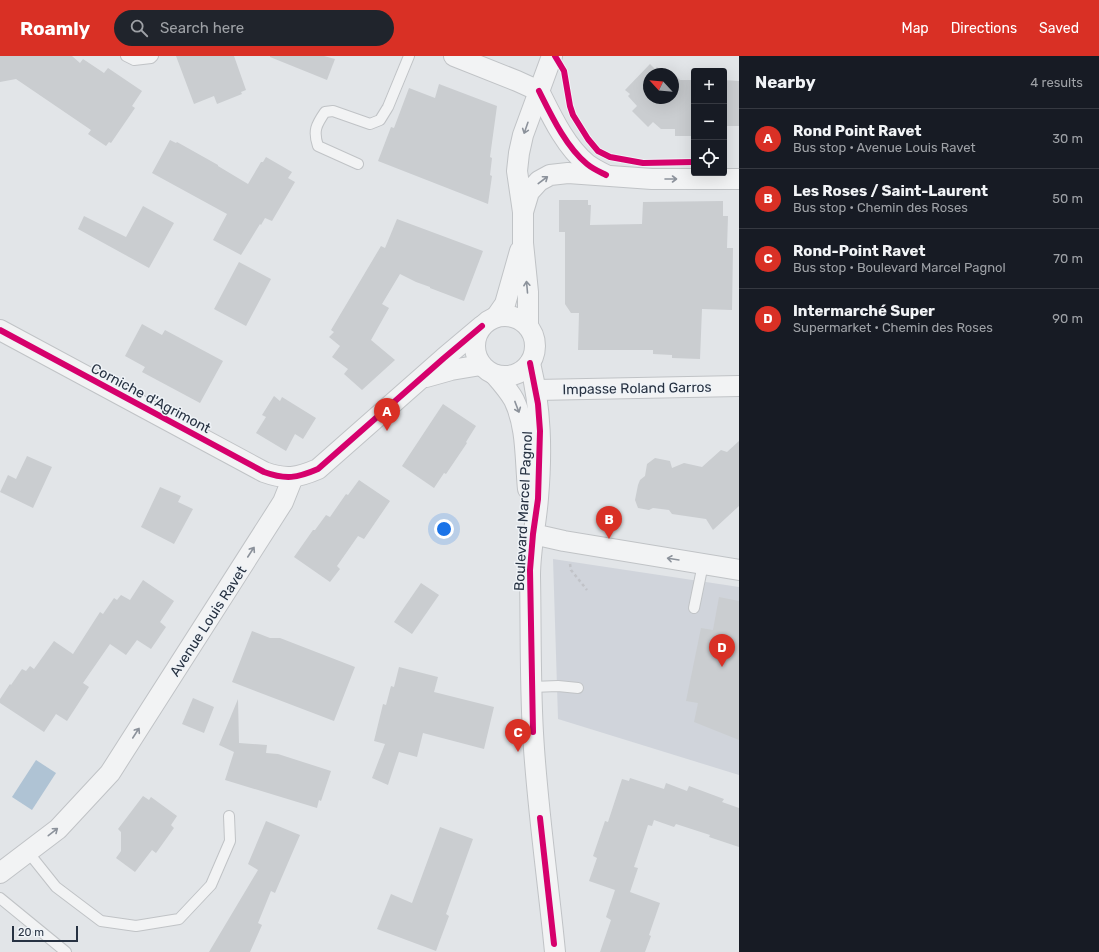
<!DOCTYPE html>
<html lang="en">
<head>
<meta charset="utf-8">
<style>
	body { margin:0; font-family:Rubik,sans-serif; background:#20242c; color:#f1f3f6 }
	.controls { position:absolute; right:12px; top:12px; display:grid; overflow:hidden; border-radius:4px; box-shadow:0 4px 16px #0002 }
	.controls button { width:36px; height:36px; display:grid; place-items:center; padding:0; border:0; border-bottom:1px solid #363941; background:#171b24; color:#f1f3f6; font:20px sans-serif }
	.compass { position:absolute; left:643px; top:12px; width:36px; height:36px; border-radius:50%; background:#171b24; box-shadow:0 4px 16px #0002; rotate:296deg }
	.scale { position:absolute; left:12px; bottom:10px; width:66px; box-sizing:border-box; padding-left:4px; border:2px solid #273242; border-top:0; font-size:11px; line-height:14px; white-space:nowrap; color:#273242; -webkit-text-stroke:3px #eff3f7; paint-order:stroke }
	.you { position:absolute; left:444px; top:473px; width:14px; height:14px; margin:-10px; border:3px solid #fff; border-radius:50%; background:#1a73e8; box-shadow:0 0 0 6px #1a73e833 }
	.badge { display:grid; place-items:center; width:26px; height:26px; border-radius:50%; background:#d93025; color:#fff; font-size:13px; font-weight:700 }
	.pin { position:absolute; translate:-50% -33px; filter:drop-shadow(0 1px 2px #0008) }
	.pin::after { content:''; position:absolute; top:21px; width:14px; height:12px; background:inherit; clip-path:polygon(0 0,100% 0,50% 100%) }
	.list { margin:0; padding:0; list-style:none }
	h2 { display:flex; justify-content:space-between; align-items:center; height:52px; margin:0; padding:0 16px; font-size:17px }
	h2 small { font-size:13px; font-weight:400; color:#9ea1a6 }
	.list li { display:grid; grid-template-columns:26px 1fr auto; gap:12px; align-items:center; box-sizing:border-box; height:60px; padding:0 16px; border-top:1px solid #363941 }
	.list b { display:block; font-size:15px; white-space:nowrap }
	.list p { margin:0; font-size:13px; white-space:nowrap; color:#9ea1a6 }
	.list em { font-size:13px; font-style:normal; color:#9ea1a6 }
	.icon { flex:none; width:22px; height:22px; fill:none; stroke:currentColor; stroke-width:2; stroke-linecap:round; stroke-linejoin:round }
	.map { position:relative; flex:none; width:739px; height:896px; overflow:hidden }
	header { display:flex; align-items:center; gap:24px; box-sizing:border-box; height:56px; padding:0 20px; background:#d93025; color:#fff }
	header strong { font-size:19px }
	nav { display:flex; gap:22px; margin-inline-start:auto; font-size:14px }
	.search { width:280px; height:36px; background:#20242c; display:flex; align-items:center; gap:10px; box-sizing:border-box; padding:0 14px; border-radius:22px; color:#9ea1a6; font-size:15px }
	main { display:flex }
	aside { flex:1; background:#171b24 }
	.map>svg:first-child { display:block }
	.built { fill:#d0d4db }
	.water { fill:#afc3d4 }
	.building { fill:#cacdd0 }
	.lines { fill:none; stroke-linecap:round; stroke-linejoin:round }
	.service-casing { stroke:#c0c3c6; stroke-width:12 }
	.minor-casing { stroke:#c0c3c6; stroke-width:22 }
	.path { stroke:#c1c3c8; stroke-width:2.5; stroke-dasharray:3 3; stroke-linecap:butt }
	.service { stroke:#f2f3f4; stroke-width:10 }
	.minor { stroke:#f2f3f4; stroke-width:20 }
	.cycleway-casing { stroke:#eff3f7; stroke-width:8 }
	.cycleway { stroke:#d6006c; stroke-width:6 }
	.oneway { stroke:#8c929b }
	.labels { text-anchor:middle; stroke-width:3; stroke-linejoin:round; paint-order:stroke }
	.street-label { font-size:14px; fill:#273242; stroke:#eff3f7 }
</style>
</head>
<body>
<header>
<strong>Roamly</strong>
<div class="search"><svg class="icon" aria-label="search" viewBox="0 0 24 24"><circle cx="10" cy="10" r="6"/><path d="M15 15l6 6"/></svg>Search here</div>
<nav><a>Map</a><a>Directions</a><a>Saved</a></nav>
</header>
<main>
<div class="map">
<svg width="739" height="896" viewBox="0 0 739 896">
	<rect width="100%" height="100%" fill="#e2e5e8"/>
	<!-- built -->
	<polygon class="built" points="553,503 739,531 739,719 558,663"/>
	<!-- water -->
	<polygon class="water" points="36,704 56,717 32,754 12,741"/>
	<!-- building -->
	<g class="building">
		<polygon points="0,0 72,0 80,7 83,3 104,17 108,12 142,35 132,50 135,52 111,87 109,86 106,90 88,78 91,74 16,23 0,26"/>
		<polygon points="176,0 234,0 246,34 241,36 242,38 217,48 214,40 194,48"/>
		<polygon points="270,0 324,0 335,3 327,24 270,1"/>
		<polygon points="650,8 655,13 657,11 664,18 649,18 649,42 673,42 673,18 670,18 672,16 680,24 694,24 694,80 675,80 675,73 661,73 653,66 648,71 632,55 637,50 628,40 630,38 625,34"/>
		<polygon points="724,24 739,25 739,70 724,70"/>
		<polygon points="439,28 497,50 490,101 492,102 490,119 492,120 488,148 378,105 391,71 394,72 409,32 435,42"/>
		<polygon points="170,84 176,87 177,86 218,109 218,110 248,128 261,106 263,106 266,101 292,116 288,122 295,126 272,165 265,162 261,169 260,168 241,199 213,184 227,158 152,117"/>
		<polygon points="559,144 588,144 588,149 591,149 590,169 642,168 643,146 723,145 723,160 728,160 727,192 733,192 732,254 702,253 700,303 672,302 672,299 653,298 653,294 578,294 579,257 571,257 565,248 565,176 559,176"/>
		<polygon points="143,150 174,167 149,212 78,173 84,160 126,181"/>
		<polygon points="397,163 483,195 464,245 430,232 430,231 416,226 400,218 382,248 389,252 371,284 395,304 362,334 344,318 348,313 332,301 340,290 329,281 334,276 331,274 381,190 385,192"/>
		<polygon points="239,206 271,223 246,270 214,253"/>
		<polygon points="142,268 162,279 165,274 223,305 200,347 142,316 145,311 125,300"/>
		<polygon points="274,340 280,345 282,341 316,362 303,383 295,378 286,395 256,377 266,361 262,359"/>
		<polygon points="443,348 476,370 466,386 467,387 446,418 444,417 434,432 402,410"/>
		<polygon points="739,385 739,450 713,474 706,463 672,458 669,454 653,452 649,454 638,452 635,444 638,429 640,424 645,420 647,408 655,402 670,405 672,412 684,407 702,411 721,394 727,396"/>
		<polygon points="27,400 52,411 33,452 0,436 8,419 16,423"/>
		<polygon points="359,424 390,445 364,483 358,480 337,510 340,513 330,526 294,501 313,474 315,474 326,459 330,461 346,438 348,439"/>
		<polygon points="160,431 181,440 178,446 193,453 174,488 141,471"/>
		<polygon points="143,524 174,545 160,566 166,571 151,593 137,584 126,599 110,588 83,627 89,631 67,665 56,658 44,676 0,647 0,643 10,628 11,629 22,613 26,615 30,610 34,613 54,585 73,598 100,556 103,558 114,542 117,544 121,539 130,544"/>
		<polygon points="421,527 439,539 412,578 394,566"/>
		<polygon points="719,541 739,545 739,684 694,666 698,647 686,645 701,572 713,574"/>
		<polygon points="252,575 270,582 280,582 355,611 334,665 232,626"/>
		<polygon points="399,611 438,621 434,636 494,651 484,693 423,677 417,701 399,696 388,729 372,722 385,688 374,685 383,648 386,649 391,630 394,631"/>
		<polygon points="193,642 214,651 204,677 182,668"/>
		<polygon points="238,643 239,687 267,689 266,697 278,698 331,715 321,745 319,744 317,752 225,724 234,696 219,689"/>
		<polygon points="630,722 664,733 666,727 687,735 689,730 724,743 722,746 739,752 739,791 709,781 710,779 676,768 674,771 654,764 652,770 648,769 634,811 638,812 630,836 660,847 649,879 651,880 645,896 600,896 611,864 606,861 615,834 589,825 597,802 593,800 605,765 608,766 622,723 629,725"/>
		<polygon points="143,740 149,744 151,741 177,760 171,769 174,772 156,797 152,794 135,816 116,802 121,795 121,776 118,773"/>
		<polygon points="266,765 300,779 275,837 271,835 258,867 262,869 250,896 209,896 258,814 248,808"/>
		<polygon points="440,771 473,783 446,858 449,860 436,895 377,873 391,838 412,847"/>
	</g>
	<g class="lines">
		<!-- service casing -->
		<g class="service-casing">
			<g id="service">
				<polyline points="126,0 134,4 151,2 153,0"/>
				<path d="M358 108 318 90C313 75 316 69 325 56L333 55 370 68 380 64 388 51 409 0"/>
				<polyline points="694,552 703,508"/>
				<polyline points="532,631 558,630 578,632"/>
				<polyline points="28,796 56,831 101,865 136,870 179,863 211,829 230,785 229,760"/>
				<polyline points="0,842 66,896"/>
			</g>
		</g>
		<!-- minor casing -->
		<g class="minor-casing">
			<g id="minor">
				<polyline points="454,0 517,25 539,35"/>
				<path d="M539 35C551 59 565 90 587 108 592 112 600 116 606 119"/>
				<polyline points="523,156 529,136 539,125 550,119 568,117 652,123 739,123"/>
				<circle cx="505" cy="290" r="30"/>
				<polyline points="496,261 505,248 520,195"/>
				<polyline points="528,270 528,236 523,187 523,156 517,115 519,97 523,79 552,0"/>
				<path d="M0 274 264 416C286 424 297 422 318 413L444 302 482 270"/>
				<path d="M530 307C541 353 542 395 538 442 536 468 530 493 530 520 531 572 530 625 533 677 537 750 548 823 555 896"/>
				<path d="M495 319C502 327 509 335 514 344 527 371 525 403 528 433"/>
				<polyline points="426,321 451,314 481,309"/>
				<polyline points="536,334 739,330"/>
				<polyline points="533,478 564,485 739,514"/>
				<polyline points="0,817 58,773 110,717 283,446 293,421"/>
			</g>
		</g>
		<!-- path -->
		<polyline class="path" points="570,508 571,514 587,534"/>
		<!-- service -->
		<use href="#service" class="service"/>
		<!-- minor -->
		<use href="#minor" class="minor"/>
		<!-- cycleway casing -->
		<g class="cycleway-casing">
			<g id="cycleway">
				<polyline points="555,0 564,15 570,50 573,59 588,83 598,95 610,101 643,107 694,106"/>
				<path d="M539 35C551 59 566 91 587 108 593 113 600 116 606 119"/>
				<path d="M0 274 264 416C286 424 297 422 318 413L444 302 482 270"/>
				<polyline points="530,307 538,348 540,375 538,443 533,478 530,514 533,676"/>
				<polyline points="540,762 554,888"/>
			</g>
		</g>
		<!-- cycleway -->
		<use href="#cycleway" class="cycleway"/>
	</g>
	<!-- one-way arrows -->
	<defs><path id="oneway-shaft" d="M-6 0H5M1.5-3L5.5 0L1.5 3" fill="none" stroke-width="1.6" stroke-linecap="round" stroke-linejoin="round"/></defs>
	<g class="oneway">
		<use href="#oneway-shaft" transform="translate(526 72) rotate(109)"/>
		<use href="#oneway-shaft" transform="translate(671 123)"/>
		<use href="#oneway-shaft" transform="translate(543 124) rotate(-37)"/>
		<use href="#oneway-shaft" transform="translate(527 231) rotate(-95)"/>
		<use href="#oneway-shaft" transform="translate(517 351) rotate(69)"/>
		<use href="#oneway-shaft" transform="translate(251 496) rotate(-57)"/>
		<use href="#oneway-shaft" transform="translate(673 503) rotate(-171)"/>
		<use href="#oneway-shaft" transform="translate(136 677) rotate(-57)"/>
		<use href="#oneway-shaft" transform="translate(53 776) rotate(-38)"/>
	</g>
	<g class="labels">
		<!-- street labels -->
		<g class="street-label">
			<text transform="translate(637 332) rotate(-1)" y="5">Impasse Roland Garros</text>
			<text transform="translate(151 342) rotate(28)" y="5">Corniche d'Agrimont</text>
			<text transform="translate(523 455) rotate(-87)" y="5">Boulevard Marcel Pagnol</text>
			<text transform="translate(208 565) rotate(-57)" y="5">Avenue Louis Ravet</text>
		</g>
	</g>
</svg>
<div class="controls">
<button>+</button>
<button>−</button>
<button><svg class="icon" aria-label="locate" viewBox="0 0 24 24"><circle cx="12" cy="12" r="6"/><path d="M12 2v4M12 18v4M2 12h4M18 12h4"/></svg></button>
</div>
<svg class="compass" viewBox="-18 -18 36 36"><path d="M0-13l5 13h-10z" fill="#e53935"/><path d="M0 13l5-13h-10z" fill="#9ea1a6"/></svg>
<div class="scale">20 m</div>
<div class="you"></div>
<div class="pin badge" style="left:387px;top:375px">A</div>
<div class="pin badge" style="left:609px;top:483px">B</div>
<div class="pin badge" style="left:518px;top:696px">C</div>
<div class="pin badge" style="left:722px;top:611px">D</div>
</div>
<aside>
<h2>Nearby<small>4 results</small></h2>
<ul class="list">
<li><span class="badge">A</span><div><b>Rond Point Ravet</b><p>Bus stop · Avenue Louis Ravet</p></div><em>30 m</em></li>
<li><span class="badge">B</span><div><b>Les Roses / Saint-Laurent</b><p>Bus stop · Chemin des Roses</p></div><em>50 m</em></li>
<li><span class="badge">C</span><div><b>Rond-Point Ravet</b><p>Bus stop · Boulevard Marcel Pagnol</p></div><em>70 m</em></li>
<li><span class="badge">D</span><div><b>Intermarché Super</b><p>Supermarket · Chemin des Roses</p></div><em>90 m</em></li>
</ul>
</aside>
</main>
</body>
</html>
